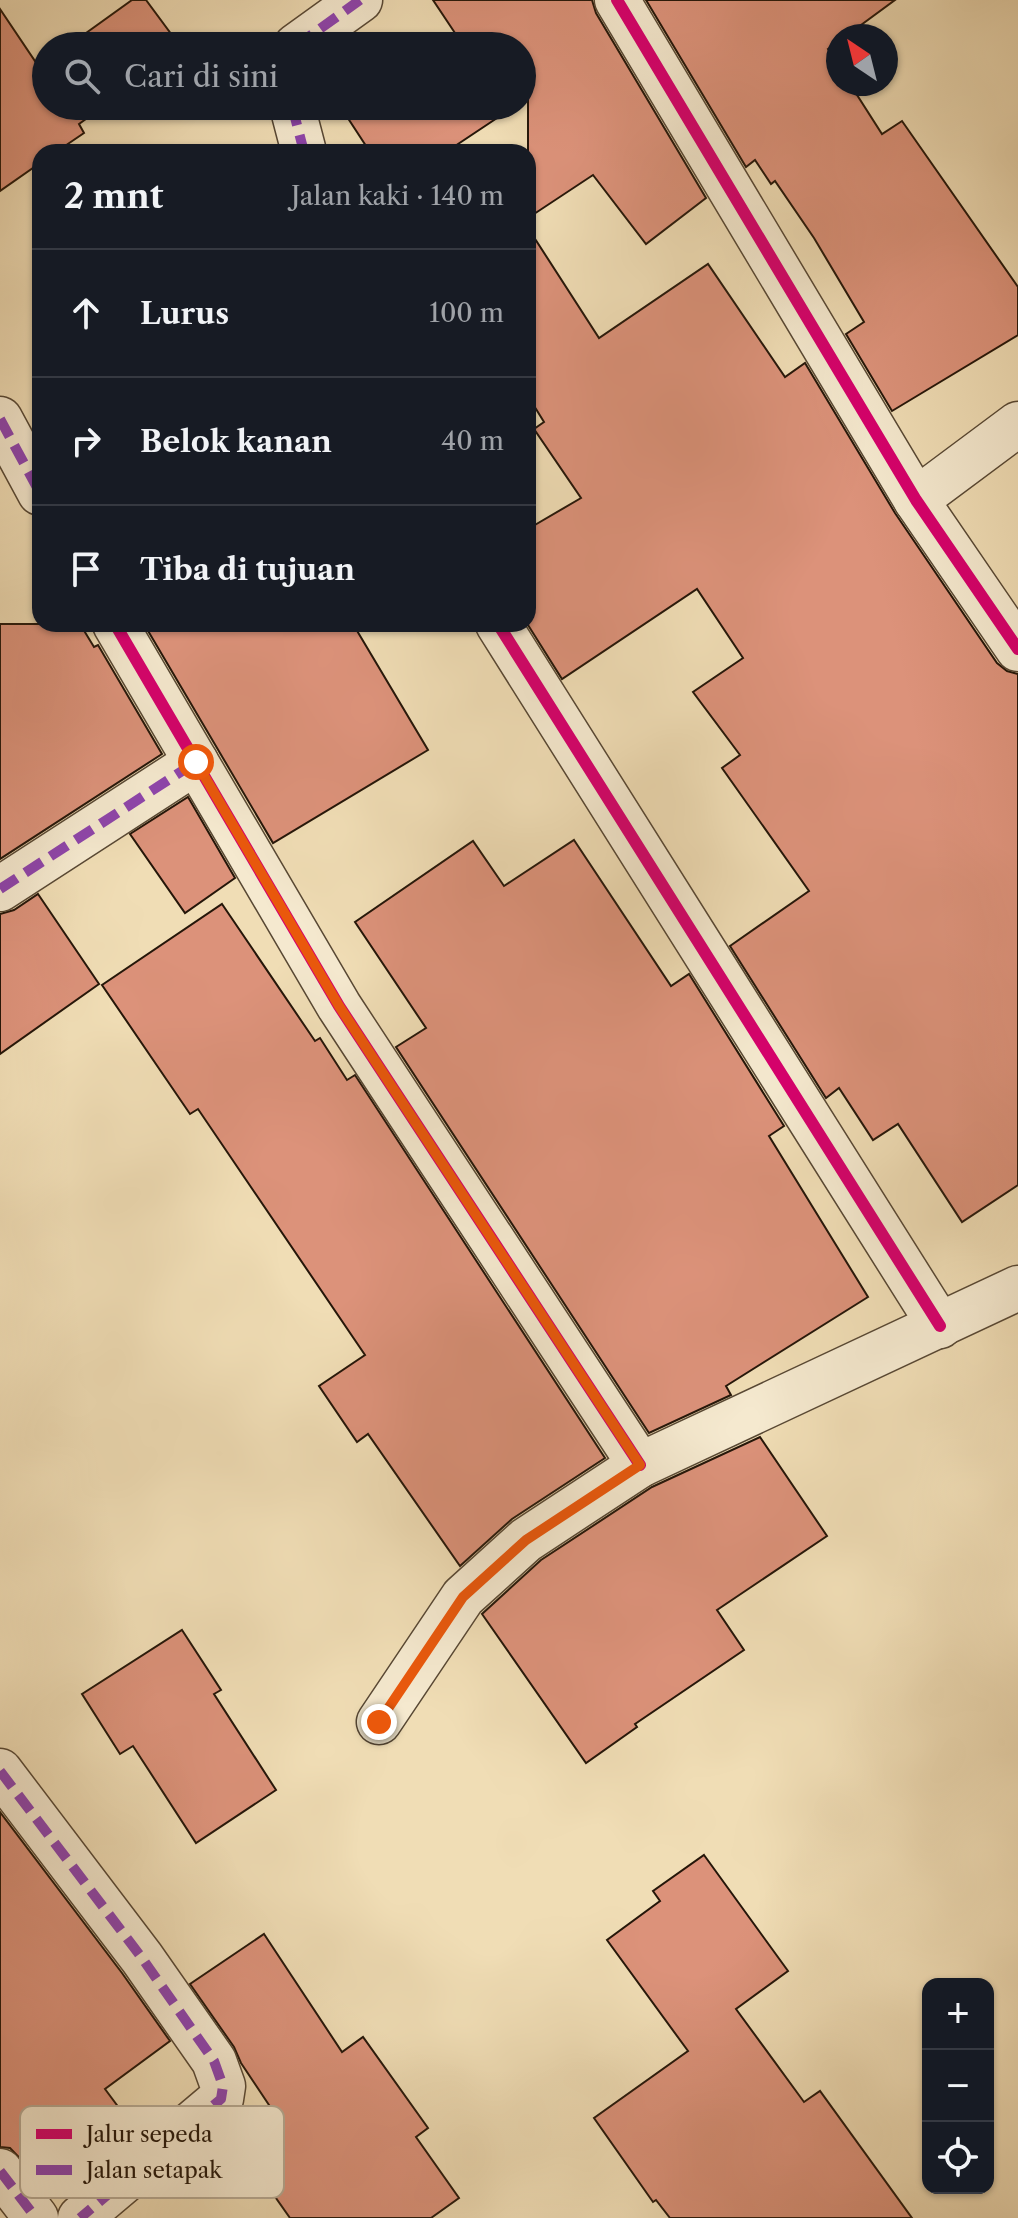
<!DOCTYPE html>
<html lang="id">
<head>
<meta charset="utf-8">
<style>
	body { margin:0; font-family:"Libre Caslon Text",serif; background:#242831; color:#f1f3f6 }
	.controls { position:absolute; right:24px; bottom:24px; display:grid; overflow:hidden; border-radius:16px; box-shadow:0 2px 6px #0004 }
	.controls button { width:72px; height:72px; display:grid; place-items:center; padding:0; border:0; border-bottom:2px solid #363941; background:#171b24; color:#f1f3f6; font:40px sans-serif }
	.compass { position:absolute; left:826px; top:24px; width:72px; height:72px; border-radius:50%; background:#171b24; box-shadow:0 2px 6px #0004; rotate:325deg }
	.stop { position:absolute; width:24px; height:24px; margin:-18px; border:6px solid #ea580c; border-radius:50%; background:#fff }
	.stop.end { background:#ea580c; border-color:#fff; box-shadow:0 2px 8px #0008 }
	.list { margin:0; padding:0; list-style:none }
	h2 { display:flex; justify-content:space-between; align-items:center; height:104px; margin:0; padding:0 32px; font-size:34px }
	h2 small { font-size:26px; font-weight:400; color:#9ea1a6 }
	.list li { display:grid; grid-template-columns:52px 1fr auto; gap:24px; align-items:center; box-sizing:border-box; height:128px; padding:0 32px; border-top:2px solid #363941 }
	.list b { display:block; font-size:30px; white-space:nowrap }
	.list em { font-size:26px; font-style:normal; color:#9ea1a6 }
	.icon { flex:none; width:44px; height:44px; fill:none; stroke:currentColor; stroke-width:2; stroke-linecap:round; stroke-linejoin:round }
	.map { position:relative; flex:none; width:1018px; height:2218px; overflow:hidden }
	.search { position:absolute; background:#171b24; box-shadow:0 2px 6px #0004; left:32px; top:32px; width:504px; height:88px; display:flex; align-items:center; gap:20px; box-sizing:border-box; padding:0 28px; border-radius:44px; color:#9ea1a6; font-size:30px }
	.panel { position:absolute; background:#171b24; box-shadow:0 2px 6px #0004; left:32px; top:144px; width:504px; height:488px; border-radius:24px }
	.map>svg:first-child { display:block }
	.building { fill:#dc927a; stroke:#251609; stroke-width:2 }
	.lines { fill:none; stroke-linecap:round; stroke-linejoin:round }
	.minor-casing { stroke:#584834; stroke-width:47 }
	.minor { stroke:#f5e9cf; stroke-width:44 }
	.quiet { stroke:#8e44ad; stroke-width:10; stroke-dasharray:20 10; stroke-linecap:butt }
	.cycleway-casing { stroke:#f5e9cf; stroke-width:17 }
	.cycleway { stroke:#d6006c; stroke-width:12 }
	.route { stroke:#ea580c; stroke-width:10 }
	.key { fill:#f5e9cf; stroke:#b7aa94; stroke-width:2 }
	.key-label { font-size:22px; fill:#251609 }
</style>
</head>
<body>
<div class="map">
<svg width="1018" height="2218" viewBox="0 0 1018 2218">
	<rect width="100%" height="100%" fill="#f0ddb5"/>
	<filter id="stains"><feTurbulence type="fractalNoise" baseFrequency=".0025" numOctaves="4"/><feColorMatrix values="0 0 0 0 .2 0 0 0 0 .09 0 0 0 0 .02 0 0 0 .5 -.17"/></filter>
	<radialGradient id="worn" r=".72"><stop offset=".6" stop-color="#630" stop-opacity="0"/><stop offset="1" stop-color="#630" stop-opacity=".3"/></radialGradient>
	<!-- building -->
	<g class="building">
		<polygon points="132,0 146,0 180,46 68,46"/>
		<polygon points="433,0 592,0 596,13 706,198 646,244 593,175 528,218 528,97 522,101 522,46 462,46 463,45"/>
		<polygon points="646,0 895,0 846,36 838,36 838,42 828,49 838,65 838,84 850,84 882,134 902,121 1018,287 1018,335 892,411 846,334 864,322 814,238 775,181 771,184 755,160 746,167"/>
		<polygon points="0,9 39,67 46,62 46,106 104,106 79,124 84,133 56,152 40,152 40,163 0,191"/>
		<polygon points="340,106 515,106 446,152 370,152"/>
		<polygon points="528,228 599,338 708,264 785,377 805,363 895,513 997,663 1007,671 1018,674 1018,1185 962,1222 898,1124 873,1140 839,1088 826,1098 730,946 809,891 722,768 740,755 693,692 743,658 697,589 562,679 528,625 528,529 581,498 534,429 544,422 528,396"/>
		<polygon points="0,624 80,624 94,647 98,645 162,754 0,859"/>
		<polygon points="144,624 353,624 428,750 273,843"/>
		<polygon points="188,797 235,878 185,913 130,834"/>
		<polygon points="574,840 671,986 689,974 784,1126 769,1136 868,1297 726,1386 731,1395 649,1433 396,1047 426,1028 355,922 473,841 504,886"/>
		<polygon points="38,894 99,984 0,1054 0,914 14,910"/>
		<polygon points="222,904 315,1041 320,1038 347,1080 355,1075 605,1458 512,1519 460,1566 368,1434 357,1442 319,1386 365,1355 198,1109 190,1114 102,985"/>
		<polygon points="760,1437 827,1536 717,1610 744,1650 635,1724 637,1727 586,1763 482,1614 541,1560 652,1487"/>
		<polygon points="182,1630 221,1690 214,1694 276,1790 196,1843 133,1746 120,1754 82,1694"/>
		<polygon points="0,1812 122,1973 170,2041 105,2089 128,2120 44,2180 35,2167 31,2170 10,2148 0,2147"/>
		<polygon points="704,1855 788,1971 736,2009 804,2102 820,2091 912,2218 670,2218 656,2200 653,2202 594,2118 688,2051 607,1940 660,1901 653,1891"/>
		<polygon points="264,1934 342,2052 363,2037 428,2128 416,2137 459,2198 431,2218 290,2218 236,2141 275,2114 241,2063 234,2047 190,1984"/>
	</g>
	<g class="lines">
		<!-- minor casing -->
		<g class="minor-casing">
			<g id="minor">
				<polyline points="617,0 916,500 1018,649"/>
				<polyline points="296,46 360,0"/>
				<polyline points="292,106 304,152"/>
				<polyline points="0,419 40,493"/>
				<polyline points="916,500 1018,424"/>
				<polyline points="115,624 339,1006 640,1465"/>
				<polyline points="498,624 940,1326"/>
				<polyline points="0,889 196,762"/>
				<polyline points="379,1722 463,1597 526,1540 640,1465 1018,1288"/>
				<polyline points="0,1771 142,1958 214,2061 223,2086 221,2099 80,2218"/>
				<polyline points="0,2171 36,2218"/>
			</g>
		</g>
		<!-- minor -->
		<use href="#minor" class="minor"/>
		<!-- quiet -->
		<g class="quiet">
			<polyline points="296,46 360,0"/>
			<polyline points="292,106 304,152"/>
			<polyline points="0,419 40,493"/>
			<polyline points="0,889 196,762"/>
			<polyline points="0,1771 142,1958 214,2061 223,2086 221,2099 80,2218"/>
			<polyline points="0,2171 36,2218"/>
		</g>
		<!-- cycleway casing -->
		<g class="cycleway-casing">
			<g id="cycleway">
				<polyline points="617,0 916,500 1018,649"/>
				<polyline points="115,624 339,1006 640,1465"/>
				<polyline points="498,624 940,1326"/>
			</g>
		</g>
		<!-- cycleway -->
		<use href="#cycleway" class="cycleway"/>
	</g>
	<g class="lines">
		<!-- route -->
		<polyline class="route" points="196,762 339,1006 640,1465 526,1540 463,1597 379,1722"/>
	</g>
	<!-- legend -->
	<rect x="20" y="2106" width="264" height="92" rx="12" class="key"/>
	<rect x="36" y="2129" width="36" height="10" fill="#d6006c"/>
	<rect x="36" y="2165" width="36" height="10" fill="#8e44ad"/>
	<g class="key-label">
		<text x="86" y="2142">Jalur sepeda</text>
		<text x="86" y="2178">Jalan setapak</text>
	</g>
	<rect width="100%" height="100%" filter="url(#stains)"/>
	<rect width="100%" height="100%" fill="url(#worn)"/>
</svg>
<div class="controls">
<button>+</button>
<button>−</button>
<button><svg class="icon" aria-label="locate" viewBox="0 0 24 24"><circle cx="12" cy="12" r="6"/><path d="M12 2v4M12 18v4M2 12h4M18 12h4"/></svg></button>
</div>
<svg class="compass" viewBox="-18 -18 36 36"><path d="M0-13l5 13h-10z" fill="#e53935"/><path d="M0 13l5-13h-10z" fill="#9ea1a6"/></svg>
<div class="stop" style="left:196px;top:762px"></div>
<div class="stop end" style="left:379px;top:1722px"></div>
<div class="search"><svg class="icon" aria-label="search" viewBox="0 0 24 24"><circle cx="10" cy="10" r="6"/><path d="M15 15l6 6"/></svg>Cari di sini</div>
<section class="panel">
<h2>2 mnt<small>Jalan kaki · 140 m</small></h2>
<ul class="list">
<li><svg class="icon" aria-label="ahead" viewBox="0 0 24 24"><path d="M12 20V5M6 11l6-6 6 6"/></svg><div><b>Lurus</b></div><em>100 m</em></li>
<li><svg class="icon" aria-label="right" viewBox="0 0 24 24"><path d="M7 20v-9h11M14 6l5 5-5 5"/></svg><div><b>Belok kanan</b></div><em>40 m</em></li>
<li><svg class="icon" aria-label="arrive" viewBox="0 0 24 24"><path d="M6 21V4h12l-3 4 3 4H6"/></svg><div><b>Tiba di tujuan</b></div></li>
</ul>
</section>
</div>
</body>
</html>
